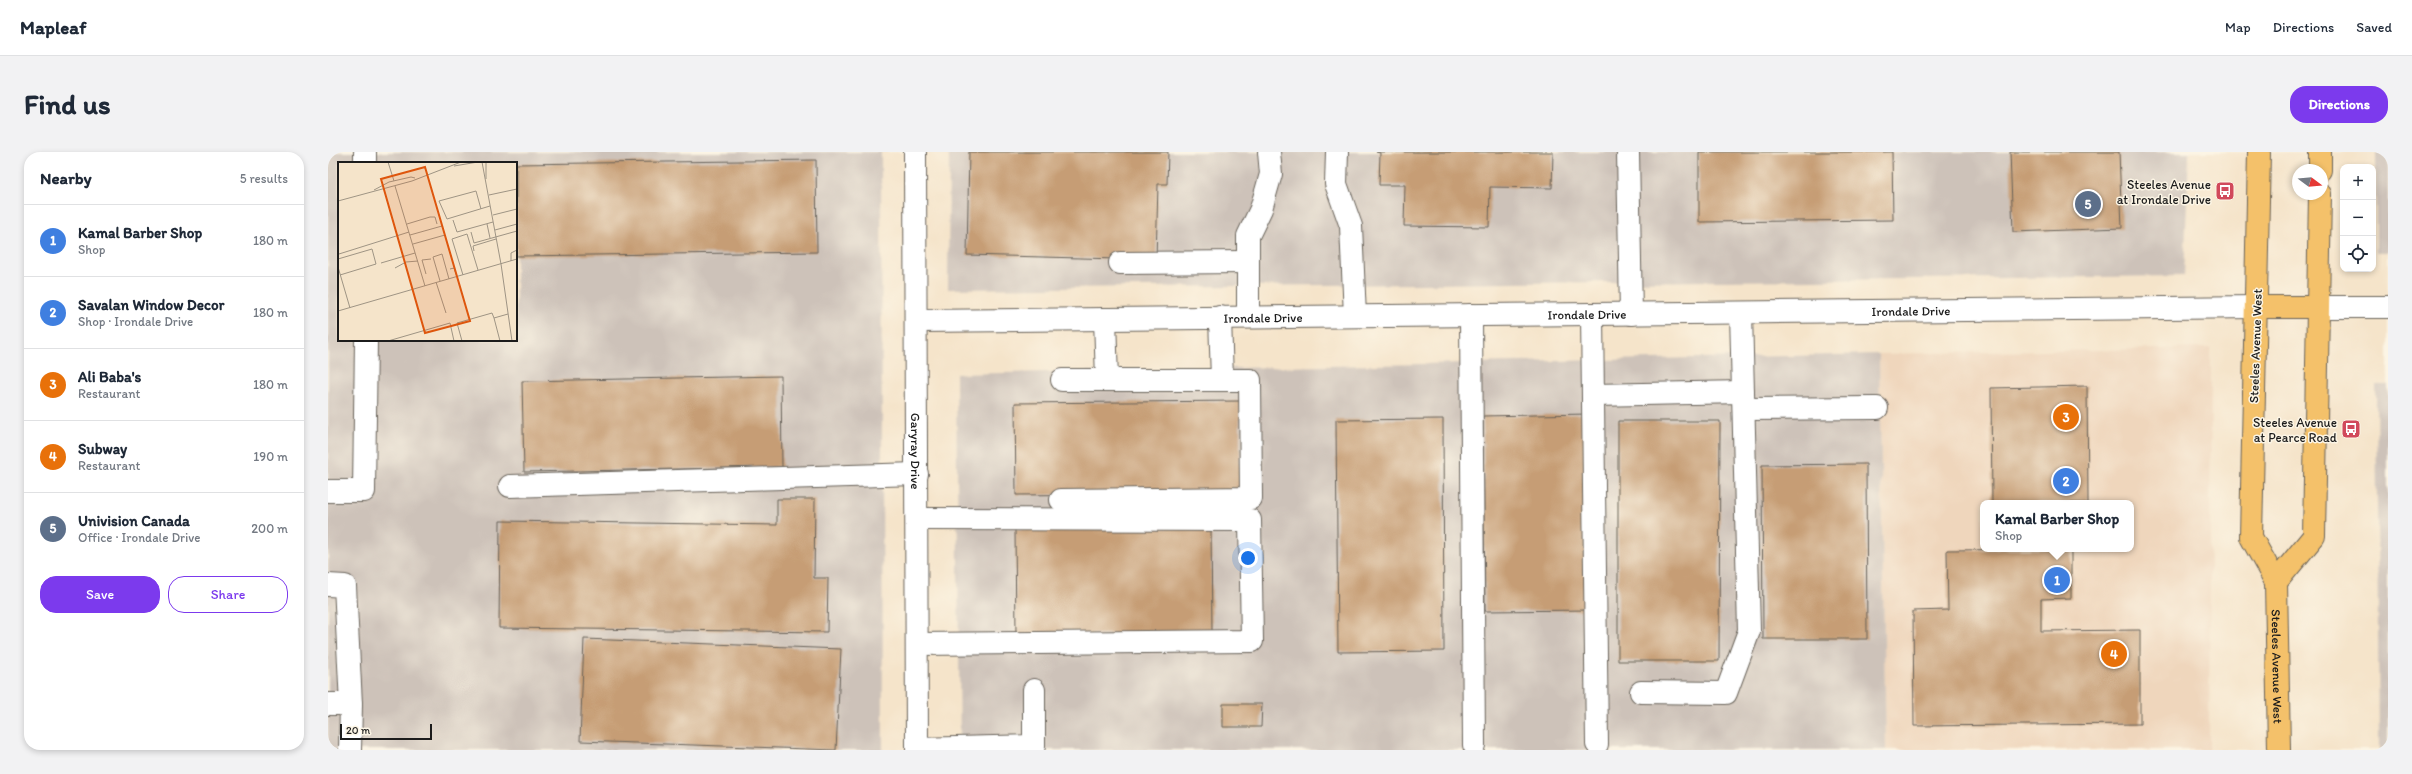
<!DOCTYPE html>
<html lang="en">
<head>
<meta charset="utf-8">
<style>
	body { margin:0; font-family:Itim,sans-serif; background:#f2f2f3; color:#1f2937 }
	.controls { position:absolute; right:12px; top:12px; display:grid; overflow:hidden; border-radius:8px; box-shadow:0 2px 6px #0003 }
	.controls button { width:36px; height:36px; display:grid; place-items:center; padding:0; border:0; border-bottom:1px solid #e0e1e3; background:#fff; color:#1f2937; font:20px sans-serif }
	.compass { position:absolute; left:1964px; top:12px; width:36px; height:36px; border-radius:50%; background:#fff; box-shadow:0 2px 6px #0003; rotate:106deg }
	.scale { position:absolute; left:12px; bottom:10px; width:92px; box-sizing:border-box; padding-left:4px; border:2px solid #1c1c1c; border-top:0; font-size:11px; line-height:14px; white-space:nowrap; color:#1c1c1c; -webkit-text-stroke:3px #fcf5e5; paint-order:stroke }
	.you { position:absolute; left:920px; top:406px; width:14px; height:14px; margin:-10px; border:3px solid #fff; border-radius:50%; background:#1a73e8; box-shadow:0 0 0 6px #1a73e833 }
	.badge { display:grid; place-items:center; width:26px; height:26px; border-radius:50%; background:#7c3aed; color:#fff; font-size:13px; font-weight:700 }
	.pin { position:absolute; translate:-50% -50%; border:2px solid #fff; box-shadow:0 1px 4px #0006 }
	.popup { position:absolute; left:1652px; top:348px; width:154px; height:52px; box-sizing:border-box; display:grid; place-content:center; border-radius:8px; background:#fff; filter:drop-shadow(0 1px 3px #0005); font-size:13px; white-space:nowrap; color:#747a83 }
	.popup b { font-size:15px; color:#1f2937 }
	.popup::after { content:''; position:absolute; left:50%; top:100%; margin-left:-8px; border:8px solid transparent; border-top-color:#fff }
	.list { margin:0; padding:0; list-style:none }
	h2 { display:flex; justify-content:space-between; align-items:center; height:52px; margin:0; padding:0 16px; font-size:17px }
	h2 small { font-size:13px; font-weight:400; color:#747a83 }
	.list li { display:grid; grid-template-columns:26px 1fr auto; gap:12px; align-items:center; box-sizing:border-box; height:72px; padding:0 16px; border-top:1px solid #e0e1e3 }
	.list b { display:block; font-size:15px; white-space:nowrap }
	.list p { margin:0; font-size:13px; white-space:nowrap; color:#747a83 }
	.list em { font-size:13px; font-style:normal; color:#747a83 }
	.actions { display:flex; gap:8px; padding:12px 16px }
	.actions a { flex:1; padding:9px 0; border:1px solid #7c3aed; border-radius:16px; text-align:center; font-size:14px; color:#7c3aed }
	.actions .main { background:#7c3aed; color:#fff }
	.icon { flex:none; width:22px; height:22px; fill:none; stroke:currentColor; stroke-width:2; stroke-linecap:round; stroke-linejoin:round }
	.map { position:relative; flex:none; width:2060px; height:598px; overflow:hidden; border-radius:16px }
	header { display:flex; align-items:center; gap:24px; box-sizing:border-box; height:56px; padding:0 20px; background:#fff; border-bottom:1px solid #e0e1e3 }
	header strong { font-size:19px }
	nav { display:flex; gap:22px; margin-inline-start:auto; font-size:14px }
	.intro { display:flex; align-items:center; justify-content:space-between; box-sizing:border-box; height:96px; padding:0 24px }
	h1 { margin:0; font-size:28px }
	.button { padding:10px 18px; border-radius:16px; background:#7c3aed; color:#fff; font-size:14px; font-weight:700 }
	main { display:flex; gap:24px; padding:0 24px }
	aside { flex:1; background:#fff; border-radius:16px; box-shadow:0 2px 6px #0003 }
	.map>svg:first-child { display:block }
	.built { fill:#efd6bc; fill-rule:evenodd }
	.industrial { fill:#cdc2b9; fill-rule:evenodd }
	.building { fill:#c69d75 }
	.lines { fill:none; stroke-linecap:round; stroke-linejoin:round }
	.minor-casing { stroke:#686259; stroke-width:24 }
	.major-casing { stroke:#686259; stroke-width:24 }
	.minor { stroke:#fff; stroke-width:22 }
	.major { stroke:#f4c16a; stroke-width:22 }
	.labels { text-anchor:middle; stroke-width:3; stroke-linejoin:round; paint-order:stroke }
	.poi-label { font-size:13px; fill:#1c1c1c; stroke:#fcf5e5; text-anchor:end }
	.street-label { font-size:13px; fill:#1c1c1c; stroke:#fcf5e5 }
	.inset-road { fill:none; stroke:#9e9484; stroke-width:1 }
	.view { fill:#de560d; fill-opacity:0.15; stroke:#de560d; stroke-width:2 }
	.inset-edge { fill:none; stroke:#1c1c1c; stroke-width:2 }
</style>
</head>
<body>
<header>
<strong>Mapleaf</strong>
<nav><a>Map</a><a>Directions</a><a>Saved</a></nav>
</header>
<div class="intro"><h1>Find us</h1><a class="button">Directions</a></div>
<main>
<aside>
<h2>Nearby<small>5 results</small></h2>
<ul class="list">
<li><span class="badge" style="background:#3f7fe0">1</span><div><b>Kamal Barber Shop</b><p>Shop</p></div><em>180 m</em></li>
<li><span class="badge" style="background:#3f7fe0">2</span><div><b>Savalan Window Decor</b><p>Shop · Irondale Drive</p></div><em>180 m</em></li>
<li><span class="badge" style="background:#e8710a">3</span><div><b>Ali Baba's</b><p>Restaurant</p></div><em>180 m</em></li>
<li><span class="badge" style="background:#e8710a">4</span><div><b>Subway</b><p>Restaurant</p></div><em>190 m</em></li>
<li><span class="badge" style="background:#5c6f8a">5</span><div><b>Univision Canada</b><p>Office · Irondale Drive</p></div><em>200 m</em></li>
</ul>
<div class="actions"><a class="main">Save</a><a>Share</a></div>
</aside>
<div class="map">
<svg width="2060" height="598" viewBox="0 0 2060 598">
	<rect width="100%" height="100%" fill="#fcf5e5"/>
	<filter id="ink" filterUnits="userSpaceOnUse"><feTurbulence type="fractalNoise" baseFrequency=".025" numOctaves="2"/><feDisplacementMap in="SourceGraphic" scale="8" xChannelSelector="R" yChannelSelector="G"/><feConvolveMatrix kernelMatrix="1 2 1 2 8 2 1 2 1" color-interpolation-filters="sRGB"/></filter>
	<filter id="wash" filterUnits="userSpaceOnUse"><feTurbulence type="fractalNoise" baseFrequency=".012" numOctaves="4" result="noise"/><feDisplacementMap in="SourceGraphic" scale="16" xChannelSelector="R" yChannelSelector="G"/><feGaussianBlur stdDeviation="0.9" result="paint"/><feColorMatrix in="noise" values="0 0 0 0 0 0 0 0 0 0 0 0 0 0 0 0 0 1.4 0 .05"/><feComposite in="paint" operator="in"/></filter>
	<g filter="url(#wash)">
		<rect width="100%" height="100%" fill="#f5e4ca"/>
		<!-- built -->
		<path class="built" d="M1883 196 1881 598H1558L1551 202ZM1655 351H1803V397H1655Z"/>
		<!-- industrial -->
		<g class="industrial">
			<path d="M0 0H553L555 598H0ZM11 11H188V188H11Z"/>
			<polygon points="621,0 1861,0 1856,124 620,137"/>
			<rect x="2048" y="0" width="12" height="100"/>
			<polygon points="1551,202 1558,598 632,598 628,222"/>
			<polygon points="2048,233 2060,233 2060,598 2051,598"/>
		</g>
		<g id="blocks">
			<!-- building -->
			<g class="building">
				<polygon points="641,0 840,0 839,32 830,32 828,108 639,103"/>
				<polygon points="1048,0 1225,0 1224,36 1162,35 1161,75 1076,74 1077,33 1051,33 1052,1"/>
				<polygon points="1371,0 1564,0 1565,68 1371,70"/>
				<polygon points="1682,0 1791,0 1794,76 1685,80"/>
				<polygon points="488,8 489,100 188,104 188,12"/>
				<polygon points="453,224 454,315 196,320 194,229"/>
				<polygon points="1759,234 1760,351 1664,351 1663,236"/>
				<polygon points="912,249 912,341 688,343 687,251"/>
				<polygon points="1261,262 1263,458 1157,459 1155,264"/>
				<polygon points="1115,267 1116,499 1010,500 1008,268"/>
				<polygon points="1290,269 1392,269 1391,509 1290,509"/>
				<polygon points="1538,312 1539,487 1435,487 1434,313"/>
				<polygon points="449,347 487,347 486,426 500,426 499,480 171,476 172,369 449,373"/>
				<polygon points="883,376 884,481 688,483 687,377"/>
				<polygon points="1743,397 1743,446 1713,447 1713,479 1812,478 1812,572 1586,574 1585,459 1620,458 1619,398"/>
				<polygon points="256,487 513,497 508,598 252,589"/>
				<polygon points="895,552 934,552 933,575 895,575"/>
			</g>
		</g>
	</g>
	<g filter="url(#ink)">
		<use href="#blocks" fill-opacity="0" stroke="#686259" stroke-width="1"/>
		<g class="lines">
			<!-- minor casing -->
			<g class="minor-casing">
				<g id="minor">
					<polyline points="37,0 37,11"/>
					<path id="s1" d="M587 0 589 598"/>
					<polyline points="1009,0 1008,32 1023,74 1027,164"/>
					<polyline points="1300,0 1303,162"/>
					<polyline points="792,111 919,110"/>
					<polyline points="1989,155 2060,155"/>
					<polyline points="1264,162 1269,592"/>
					<polyline points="1143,163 1146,593"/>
					<polyline points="892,165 894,228"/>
					<polyline points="920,165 920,84 933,57 943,22 941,0"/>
					<polyline points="777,167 779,228"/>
					<path id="s2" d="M589 169 1929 155"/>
					<polyline points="1265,243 1415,240"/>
					<polyline points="1416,257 1549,256"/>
					<polyline points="182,334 589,322"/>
					<polyline points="0,339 36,339 38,188"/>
					<polyline points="733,348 923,346 922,228 734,228"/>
					<polyline points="0,433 17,434 23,552 22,598"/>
					<polyline points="589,492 924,489 922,368 589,367"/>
					<polyline points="1313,540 1398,541 1421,479 1413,161"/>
					<polyline points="0,552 23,552"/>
					<polyline points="589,597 706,594 706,538"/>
				</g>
			</g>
			<!-- major casing -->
			<g class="major-casing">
				<g id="major">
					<path id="s3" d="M1931 0 1923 385 1948 430 1951 598"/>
					<polyline points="1992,0 1992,18"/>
					<polyline points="1929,155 1989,155"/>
					<polyline points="1948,430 1986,384 1992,42"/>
				</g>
			</g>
			<!-- minor -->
			<use href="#minor" class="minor"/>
			<!-- major -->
			<use href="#major" class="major"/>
		</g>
	</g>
	<!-- icons -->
	<defs>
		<g id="bus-square" transform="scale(1)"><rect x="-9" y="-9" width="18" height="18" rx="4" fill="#d1495b" stroke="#fcf5e5"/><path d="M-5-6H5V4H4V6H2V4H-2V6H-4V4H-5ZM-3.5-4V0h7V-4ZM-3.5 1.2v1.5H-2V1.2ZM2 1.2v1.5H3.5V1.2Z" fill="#fff"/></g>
	</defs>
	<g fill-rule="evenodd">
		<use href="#bus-square" x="1897" y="39"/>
		<use href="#bus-square" x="2023" y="277"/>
	</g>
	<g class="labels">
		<!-- poi labels -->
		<g class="poi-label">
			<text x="1883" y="37">Steeles Avenue<tspan x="1883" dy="15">at Irondale Drive</tspan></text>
			<text x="2009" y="275">Steeles Avenue<tspan x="2009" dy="15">at Pearce Road</tspan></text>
		</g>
		<!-- street labels -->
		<g class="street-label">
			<text dy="5" stroke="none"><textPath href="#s2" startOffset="994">Irondale Drive</textPath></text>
			<text dy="5" stroke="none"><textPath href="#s2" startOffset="670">Irondale Drive</textPath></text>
			<text dy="5" stroke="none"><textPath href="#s2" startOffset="346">Irondale Drive</textPath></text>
			<text transform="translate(1927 194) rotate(-88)" y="5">Steeles Avenue West</text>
			<text dy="5" stroke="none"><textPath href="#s1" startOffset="299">Garyray Drive</textPath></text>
			<text dy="5" stroke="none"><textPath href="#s3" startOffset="521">Steeles Avenue West</textPath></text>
		</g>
	</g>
	<!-- overview -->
	<g transform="translate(10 10)">
		<rect width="179" height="179" fill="#f5e4ca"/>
		<path class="inset-road" d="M50 0 56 19M144 0 163 102 174 179M116 4 140 0M148 17V0M57 24 87 124M36 28 51 20 73 15 77 16M151 33 179 27M0 39 74 19 123 0M143 47 138 29 101 39 109 57 152 44M155 53 179 47M115 58 119 70 155 60M69 62 92 55H97L99 62M149 62 152 76M157 68 179 62M133 70 136 81 179 69M72 73 104 64M75 82 107 73M136 89 135 84 158 77M0 90 1 92 71 70M0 97 34 87 38 102 2 113M173 99V91L179 88M43 101 77 91M0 105 12 146M57 106 68 100 80 99M112 107 116 106 119 115M88 112 84 98 93 97M125 113 114 77 129 72 140 108M102 119 95 95 104 92 111 117M98 120 108 151M0 149 179 97M156 156 162 179M50 179 112 161 116 179M124 179 119 161 154 151 156 156 170 152"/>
		<path class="view" d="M87 5 132 159 87 171 43 17Z"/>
		<rect width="179" height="179" class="inset-edge"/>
	</g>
</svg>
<div class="controls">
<button>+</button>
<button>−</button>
<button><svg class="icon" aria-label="locate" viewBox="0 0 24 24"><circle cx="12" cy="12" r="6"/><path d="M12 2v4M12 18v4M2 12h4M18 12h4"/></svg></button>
</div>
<svg class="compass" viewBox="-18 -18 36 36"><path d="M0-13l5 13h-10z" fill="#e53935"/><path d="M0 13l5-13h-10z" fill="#747a83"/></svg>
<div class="scale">20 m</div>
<div class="you"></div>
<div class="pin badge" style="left:1729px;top:428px;background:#3f7fe0">1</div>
<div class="popup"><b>Kamal Barber Shop</b>Shop</div>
<div class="pin badge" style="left:1738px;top:329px;background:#3f7fe0">2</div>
<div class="pin badge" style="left:1738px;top:265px;background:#e8710a">3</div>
<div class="pin badge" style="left:1786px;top:502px;background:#e8710a">4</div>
<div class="pin badge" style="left:1760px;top:52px;background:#5c6f8a">5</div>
</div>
</main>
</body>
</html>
